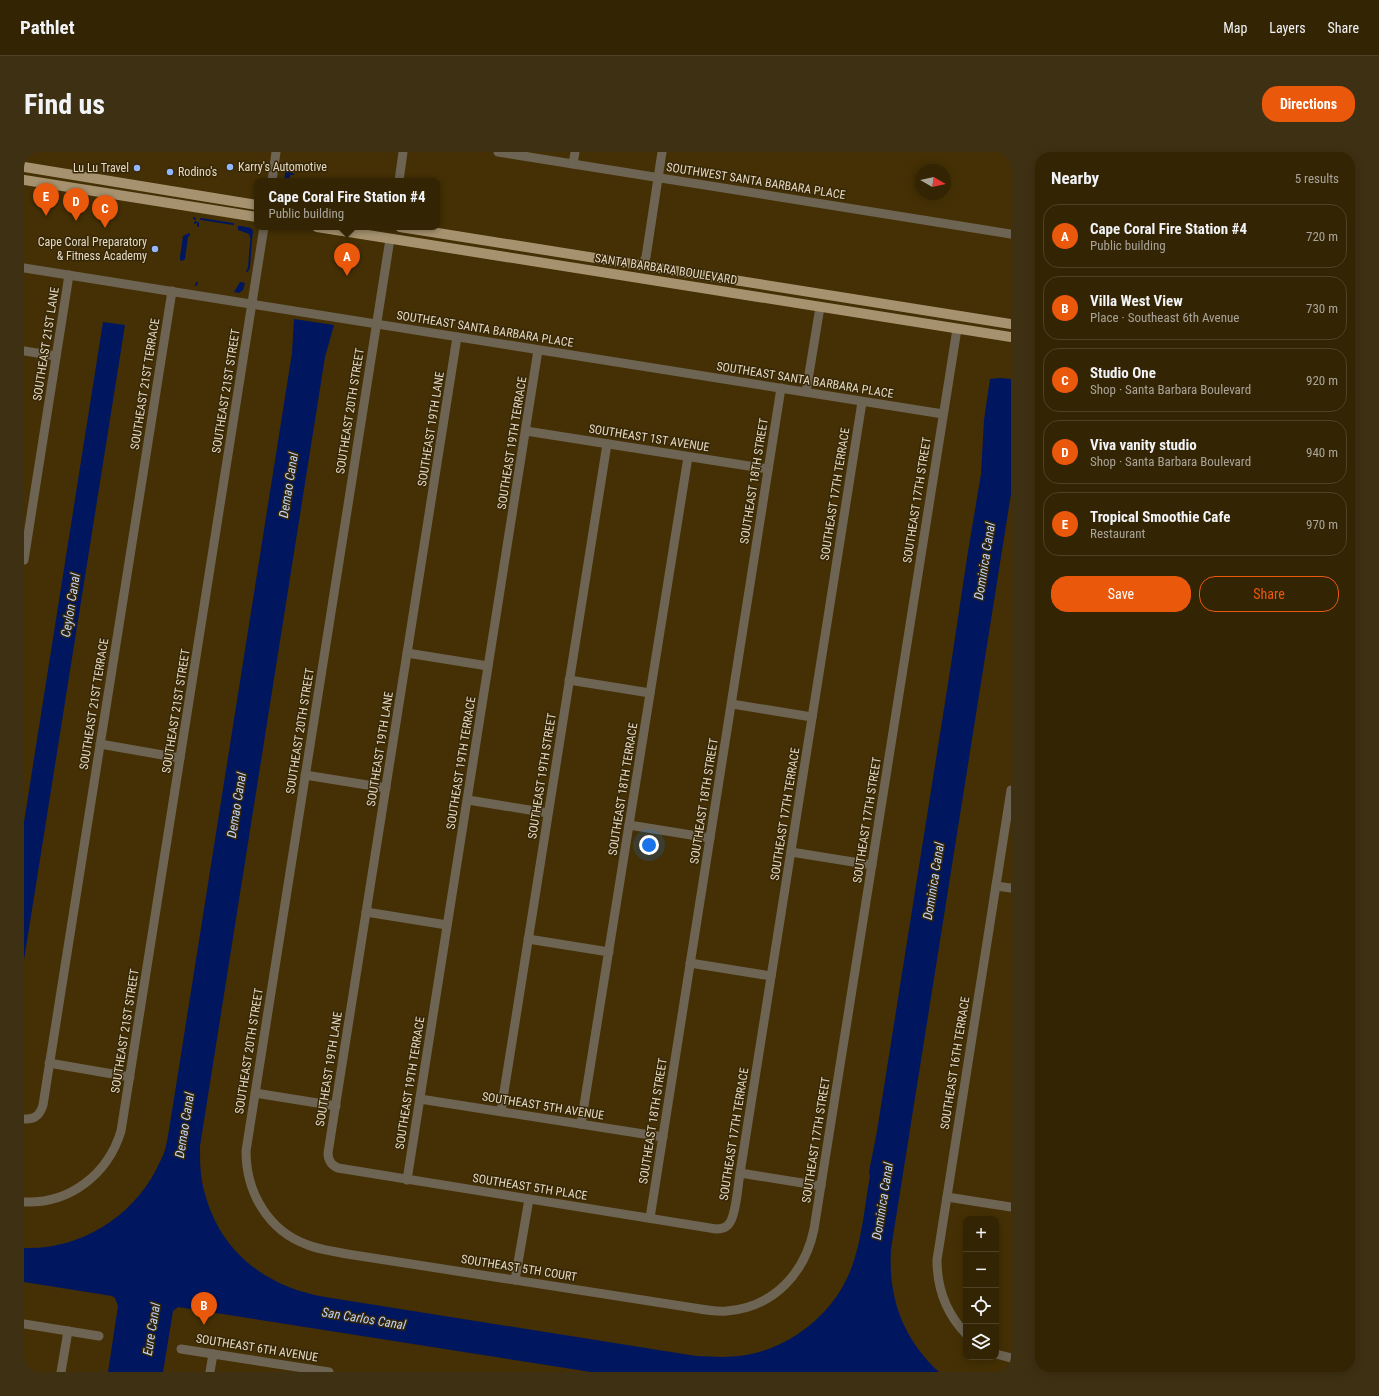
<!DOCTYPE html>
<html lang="en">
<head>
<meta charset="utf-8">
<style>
	body { margin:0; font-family:"Roboto Condensed",sans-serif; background:#3e3012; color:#f1f3f6 }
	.controls { position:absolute; right:12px; bottom:12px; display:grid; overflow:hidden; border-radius:8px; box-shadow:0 2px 10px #0003 }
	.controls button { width:36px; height:36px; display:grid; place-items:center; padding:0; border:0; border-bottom:1px solid #4e4125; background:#332403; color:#f1f3f6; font:20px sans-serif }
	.compass { position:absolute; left:891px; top:12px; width:36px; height:36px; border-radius:50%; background:#332403; box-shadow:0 2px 10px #0003; rotate:99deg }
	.you { position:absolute; left:625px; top:693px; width:14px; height:14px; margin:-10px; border:3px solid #fff; border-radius:50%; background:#1a73e8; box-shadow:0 0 0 6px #1a73e833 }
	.badge { display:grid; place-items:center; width:26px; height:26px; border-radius:50%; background:#ea580c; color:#fff; font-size:13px; font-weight:700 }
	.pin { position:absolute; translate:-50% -33px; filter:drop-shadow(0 1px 2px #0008) }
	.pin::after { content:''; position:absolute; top:21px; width:14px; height:12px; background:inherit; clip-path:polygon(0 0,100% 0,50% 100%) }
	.popup { position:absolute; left:230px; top:26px; width:186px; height:52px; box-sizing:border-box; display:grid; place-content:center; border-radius:8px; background:#332403; filter:drop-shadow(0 1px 3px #0005); font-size:13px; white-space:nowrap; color:#a9a49a }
	.popup b { font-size:15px; color:#f1f3f6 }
	.popup::after { content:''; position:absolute; left:50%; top:100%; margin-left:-8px; border:8px solid transparent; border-top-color:#332403 }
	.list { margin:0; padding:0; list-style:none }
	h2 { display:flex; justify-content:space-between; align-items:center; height:52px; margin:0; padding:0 16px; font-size:17px }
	h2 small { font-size:13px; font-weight:400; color:#a9a49a }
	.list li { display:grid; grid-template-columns:26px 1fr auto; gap:12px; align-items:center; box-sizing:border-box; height:64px; margin:0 8px 8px; padding:0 8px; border:1px solid #4e4125; border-radius:16px }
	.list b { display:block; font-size:15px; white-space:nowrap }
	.list p { margin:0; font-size:13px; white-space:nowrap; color:#a9a49a }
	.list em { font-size:13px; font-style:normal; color:#a9a49a }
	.actions { display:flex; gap:8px; padding:12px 16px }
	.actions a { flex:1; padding:9px 0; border:1px solid #ea580c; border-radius:16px; text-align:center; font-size:14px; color:#ea580c }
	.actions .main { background:#ea580c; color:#fff }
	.icon { flex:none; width:22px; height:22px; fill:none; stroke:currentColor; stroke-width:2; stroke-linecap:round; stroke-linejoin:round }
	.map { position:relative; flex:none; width:987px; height:1220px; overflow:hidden; border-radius:16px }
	header { display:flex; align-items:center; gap:24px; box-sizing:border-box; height:56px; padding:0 20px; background:#332403; border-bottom:1px solid #4e4125 }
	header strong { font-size:19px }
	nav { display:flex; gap:22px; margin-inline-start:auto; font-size:14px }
	.intro { display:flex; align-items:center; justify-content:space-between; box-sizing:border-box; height:96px; padding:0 24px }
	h1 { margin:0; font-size:28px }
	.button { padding:10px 18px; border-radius:16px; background:#ea580c; color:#fff; font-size:14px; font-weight:700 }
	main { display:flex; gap:24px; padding:0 24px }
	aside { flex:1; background:#332403; border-radius:16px; box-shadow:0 2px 10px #0003 }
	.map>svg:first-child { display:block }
	.water { fill:#00175f }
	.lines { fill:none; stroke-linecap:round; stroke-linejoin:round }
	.stream { stroke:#00175f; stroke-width:2 }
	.minor { stroke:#6d6453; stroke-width:9 }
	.major { stroke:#a6926f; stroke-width:10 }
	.poi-dot { fill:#92b7fd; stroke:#362707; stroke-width:1.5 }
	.labels { text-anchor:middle; stroke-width:3; stroke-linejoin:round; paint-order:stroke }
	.poi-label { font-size:12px; fill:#e5d9c4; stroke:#362707; text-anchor:start }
	.street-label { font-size:12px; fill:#e5d9c4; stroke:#362707 }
	.water-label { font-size:13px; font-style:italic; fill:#bdd4ff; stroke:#362707 }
</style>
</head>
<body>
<header>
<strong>Pathlet</strong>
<nav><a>Map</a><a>Layers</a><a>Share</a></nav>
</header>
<div class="intro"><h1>Find us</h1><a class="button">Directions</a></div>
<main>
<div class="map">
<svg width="987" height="1220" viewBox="0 0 987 1220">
	<rect width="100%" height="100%" fill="#443004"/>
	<!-- water -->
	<g class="water">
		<polygon points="262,16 267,19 265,29 260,29"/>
		<polygon points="214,74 217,74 227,76 229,79 228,88 227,89 225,82 214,78"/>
		<polygon points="163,82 164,85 161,107 158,109 156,108 156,105 159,84"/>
		<polygon points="216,130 221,131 219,138 215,141 210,140"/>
		<path d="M270 167 310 173 301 205 176 994C176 1010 176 1026 181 1042 197 1101 243 1135 301 1145L672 1204C691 1205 709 1206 727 1202 775 1192 818 1153 831 1105 839 1079 841 1051 846 1024L845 1020 853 979 926 519 943 406 957 322 960 268 966 227 976 226 987 227V342L867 1097C864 1146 879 1187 915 1220H567L154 1155 149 1159 139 1220H84L94 1154 91 1146 88 1144 0 1130V1096C55 1098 107 1066 132 1018 135 1011 139 1005 141 998 145 983 146 968 149 953L268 201Z"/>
		<polygon points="79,170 101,173 0,808 0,670"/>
	</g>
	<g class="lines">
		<!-- stream -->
		<g class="stream">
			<polyline points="267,22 269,22"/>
			<polyline points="232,37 232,38"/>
			<polyline points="170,66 171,67"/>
			<polyline points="177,67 209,72"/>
			<polyline points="171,71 172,70"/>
			<polyline points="174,74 174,71"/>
			<polyline points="164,84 165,82"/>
			<polyline points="223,119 225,116 227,89"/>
			<polyline points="172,133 173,131"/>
		</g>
		<!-- minor -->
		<g class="minor">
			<polyline points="474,0 987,82"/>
			<polyline points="549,12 551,0"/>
			<polyline points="248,29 252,0"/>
			<polyline points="375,29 379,0"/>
			<path d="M366 87 222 999C222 1040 244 1079 284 1093 296 1098 310 1099 323 1102L670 1156C681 1158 692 1160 703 1159 750 1155 781 1121 790 1077L933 177"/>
			<polyline points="618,113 622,105 638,0"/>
			<polyline points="0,116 919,262"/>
			<path d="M433 185 304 1001C304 1008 307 1013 314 1016L692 1077C697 1077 701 1076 704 1073 712 1066 714 1032 716 1021L838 250"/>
			<polyline points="0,199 32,204"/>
			<polyline points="782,240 796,155"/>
			<polyline points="502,279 744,317"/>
			<polyline points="0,408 45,123"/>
			<polyline points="383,501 464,514"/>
			<polyline points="545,528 626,541"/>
			<polyline points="708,552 788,565"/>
			<polyline points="76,592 156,606"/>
			<polyline points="281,623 362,636"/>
			<polyline points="444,648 524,661"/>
			<polyline points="605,673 686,686"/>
			<polyline points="767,700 848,713"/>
			<polyline points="972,734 987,736"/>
			<polyline points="342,760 423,773"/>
			<polyline points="504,787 585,800"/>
			<polyline points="666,811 747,824"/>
			<polyline points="25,911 106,925"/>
			<polyline points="231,941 312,954"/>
			<polyline points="396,947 639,985"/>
			<polyline points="477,959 583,292"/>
			<path d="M0 967C11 968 16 963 19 953L148 139"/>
			<polyline points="557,972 664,305"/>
			<polyline points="716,1021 797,1034"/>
			<polyline points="383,1028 514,198"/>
			<polyline points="923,1045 987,1055"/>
			<path d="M0 1050C46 1052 84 1022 97 979L240 75"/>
			<polyline points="626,1066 757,236"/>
			<polyline points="491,1128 505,1047"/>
			<polyline points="0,1172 75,1184"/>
			<path d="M942 1182C922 1161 913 1137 913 1108L987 638"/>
			<polyline points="157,1197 305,1220"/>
			<polyline points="972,1202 987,1206"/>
			<polyline points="37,1220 44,1179"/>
			<polyline points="186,1220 189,1202"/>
		</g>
		<!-- major -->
		<g class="major">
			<polyline points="0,15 233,53"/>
			<polyline points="0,28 233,65"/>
			<polyline points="293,75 987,185"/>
			<polyline points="376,75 987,172"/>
		</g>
	</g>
	<!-- markers -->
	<g class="poi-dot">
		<circle cx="206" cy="15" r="4"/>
		<circle cx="113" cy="16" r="4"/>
		<circle cx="146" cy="20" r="4"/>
		<circle cx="131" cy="97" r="4"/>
	</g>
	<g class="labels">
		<!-- poi labels -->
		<g class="poi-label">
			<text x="214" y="19">Karry's Automotive</text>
			<text x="105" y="20" text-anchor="end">Lu Lu Travel</text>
			<text x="154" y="24">Rodino's</text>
			<text x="123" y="94" text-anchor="end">Cape Coral Preparatory<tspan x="123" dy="14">&amp; Fitness Academy</tspan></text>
		</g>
		<!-- street labels -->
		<g class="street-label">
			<text transform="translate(732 29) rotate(9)" y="4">SOUTHWEST SANTA BARBARA PLACE</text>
			<text transform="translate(642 117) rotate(9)" y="4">SANTA BARBARA BOULEVARD</text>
			<text transform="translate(461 177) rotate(9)" y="4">SOUTHEAST SANTA BARBARA PLACE</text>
			<text transform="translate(22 192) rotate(-81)" y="4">SOUTHEAST 21ST LANE</text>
			<text transform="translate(781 228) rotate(9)" y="4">SOUTHEAST SANTA BARBARA PLACE</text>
			<text transform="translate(121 232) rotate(-81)" y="4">SOUTHEAST 21ST TERRACE</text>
			<text transform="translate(202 239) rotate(-81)" y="4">SOUTHEAST 21ST STREET</text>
			<text transform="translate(326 259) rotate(-81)" y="4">SOUTHEAST 20TH STREET</text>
			<text transform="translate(407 277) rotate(-81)" y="4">SOUTHEAST 19TH LANE</text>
			<text transform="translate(625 286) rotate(9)" y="4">SOUTHEAST 1ST AVENUE</text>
			<text transform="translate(488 291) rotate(-81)" y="4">SOUTHEAST 19TH TERRACE</text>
			<text transform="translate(730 329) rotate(-81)" y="4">SOUTHEAST 18TH STREET</text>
			<text transform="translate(811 342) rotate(-81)" y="4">SOUTHEAST 17TH TERRACE</text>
			<text transform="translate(893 348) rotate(-81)" y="4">SOUTHEAST 17TH STREET</text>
			<text transform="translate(70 552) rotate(-81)" y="4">SOUTHEAST 21ST TERRACE</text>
			<text transform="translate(152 559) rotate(-81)" y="4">SOUTHEAST 21ST STREET</text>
			<text transform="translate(276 579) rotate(-81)" y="4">SOUTHEAST 20TH STREET</text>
			<text transform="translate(356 597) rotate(-81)" y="4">SOUTHEAST 19TH LANE</text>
			<text transform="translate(437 611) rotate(-81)" y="4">SOUTHEAST 19TH TERRACE</text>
			<text transform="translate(518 624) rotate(-81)" y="4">SOUTHEAST 19TH STREET</text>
			<text transform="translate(599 637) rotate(-81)" y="4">SOUTHEAST 18TH TERRACE</text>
			<text transform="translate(680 649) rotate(-81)" y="4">SOUTHEAST 18TH STREET</text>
			<text transform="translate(761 662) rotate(-81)" y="4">SOUTHEAST 17TH TERRACE</text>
			<text transform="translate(843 668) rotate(-81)" y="4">SOUTHEAST 17TH STREET</text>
			<text transform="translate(101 879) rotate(-81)" y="4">SOUTHEAST 21ST STREET</text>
			<text transform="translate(225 899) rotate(-81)" y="4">SOUTHEAST 20TH STREET</text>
			<text transform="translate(931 911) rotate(-81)" y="4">SOUTHEAST 16TH TERRACE</text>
			<text transform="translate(305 917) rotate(-81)" y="4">SOUTHEAST 19TH LANE</text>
			<text transform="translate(386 931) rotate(-81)" y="4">SOUTHEAST 19TH TERRACE</text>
			<text transform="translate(519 954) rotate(9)" y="4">SOUTHEAST 5TH AVENUE</text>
			<text transform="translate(629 969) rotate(-81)" y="4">SOUTHEAST 18TH STREET</text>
			<text transform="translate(710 982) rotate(-81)" y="4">SOUTHEAST 17TH TERRACE</text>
			<text transform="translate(792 988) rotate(-81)" y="4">SOUTHEAST 17TH STREET</text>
			<text transform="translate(506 1035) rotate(9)" y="4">SOUTHEAST 5TH PLACE</text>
			<text transform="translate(495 1116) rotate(9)" y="4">SOUTHEAST 5TH COURT</text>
			<text transform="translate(233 1196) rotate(9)" y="4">SOUTHEAST 6TH AVENUE</text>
		</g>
		<!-- water labels -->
		<g class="water-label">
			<text transform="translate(264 333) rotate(-81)" y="5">Demao Canal</text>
			<text transform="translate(960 409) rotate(-81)" y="5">Dominica Canal</text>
			<text transform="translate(46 453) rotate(-81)" y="5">Ceylon Canal</text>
			<text transform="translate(212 653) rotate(-81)" y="5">Demao Canal</text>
			<text transform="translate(909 729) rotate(-81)" y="5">Dominica Canal</text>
			<text transform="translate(160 973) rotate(-81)" y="5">Demao Canal</text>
			<text transform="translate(858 1049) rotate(-81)" y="5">Dominica Canal</text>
			<text transform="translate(340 1166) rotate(9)" y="5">San Carlos Canal</text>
			<text transform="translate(127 1177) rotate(-81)" y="5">Eure Canal</text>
		</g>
	</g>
</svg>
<div class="controls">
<button>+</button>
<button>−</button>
<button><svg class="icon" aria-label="locate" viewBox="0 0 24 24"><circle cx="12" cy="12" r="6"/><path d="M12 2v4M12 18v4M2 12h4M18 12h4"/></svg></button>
<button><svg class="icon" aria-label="layers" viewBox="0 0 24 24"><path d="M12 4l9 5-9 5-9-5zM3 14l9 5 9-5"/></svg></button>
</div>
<svg class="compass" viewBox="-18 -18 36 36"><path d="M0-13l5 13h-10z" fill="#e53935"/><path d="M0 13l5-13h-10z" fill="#a9a49a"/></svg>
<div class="you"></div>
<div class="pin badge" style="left:323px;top:124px">A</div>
<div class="popup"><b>Cape Coral Fire Station #4</b>Public building</div>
<div class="pin badge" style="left:180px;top:1173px">B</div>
<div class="pin badge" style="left:81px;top:76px">C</div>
<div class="pin badge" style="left:52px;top:69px">D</div>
<div class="pin badge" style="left:22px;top:64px">E</div>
</div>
<aside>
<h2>Nearby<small>5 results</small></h2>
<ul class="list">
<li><span class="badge">A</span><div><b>Cape Coral Fire Station #4</b><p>Public building</p></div><em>720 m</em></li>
<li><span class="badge">B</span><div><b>Villa West View</b><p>Place · Southeast 6th Avenue</p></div><em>730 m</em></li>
<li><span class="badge">C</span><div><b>Studio One</b><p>Shop · Santa Barbara Boulevard</p></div><em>920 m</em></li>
<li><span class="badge">D</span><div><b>Viva vanity studio</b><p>Shop · Santa Barbara Boulevard</p></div><em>940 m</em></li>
<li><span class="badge">E</span><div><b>Tropical Smoothie Cafe</b><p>Restaurant</p></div><em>970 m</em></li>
</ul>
<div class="actions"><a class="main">Save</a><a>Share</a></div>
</aside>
</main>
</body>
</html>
